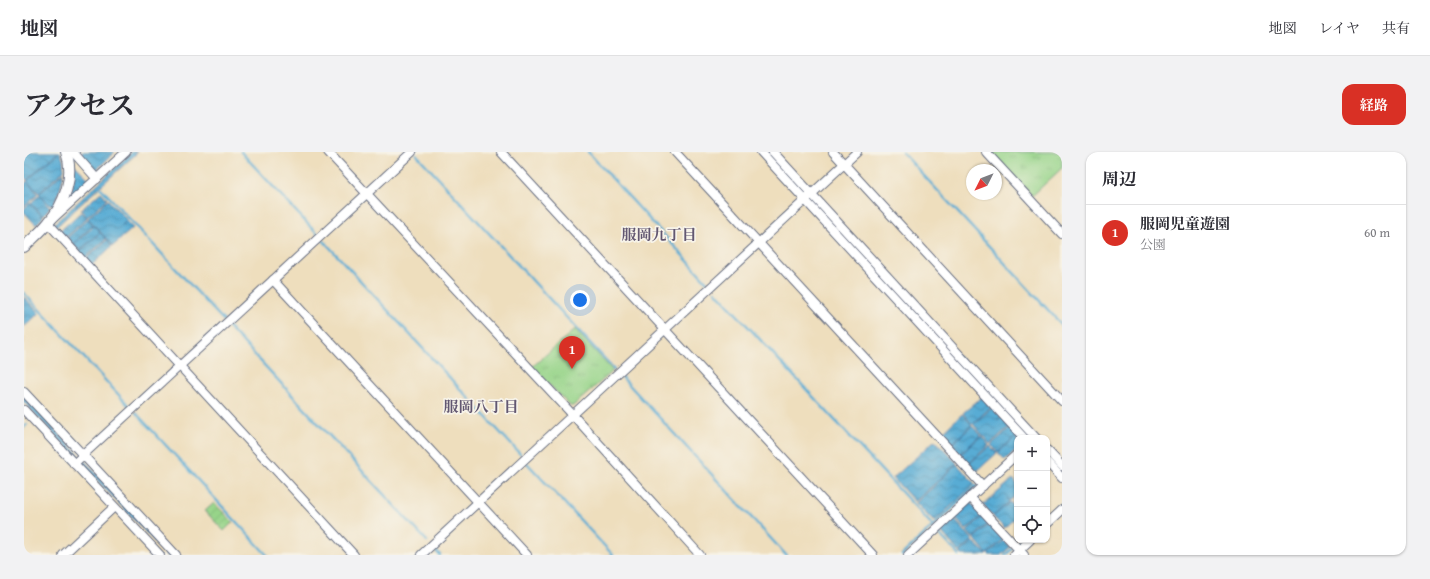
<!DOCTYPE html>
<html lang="ja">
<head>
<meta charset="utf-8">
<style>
	body { margin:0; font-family:"Gentium Book Plus","Noto Serif JP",serif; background:#f2f2f3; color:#2b2b33 }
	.controls { position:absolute; right:12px; bottom:12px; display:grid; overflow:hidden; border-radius:8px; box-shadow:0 1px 3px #0004 }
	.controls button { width:36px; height:36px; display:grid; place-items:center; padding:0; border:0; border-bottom:1px solid #e1e1e2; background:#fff; color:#2b2b33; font:20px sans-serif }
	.compass { position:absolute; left:942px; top:12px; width:36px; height:36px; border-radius:50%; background:#fff; box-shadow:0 1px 3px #0004; rotate:228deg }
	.you { position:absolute; left:556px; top:148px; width:14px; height:14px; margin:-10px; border:3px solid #fff; border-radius:50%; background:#1a73e8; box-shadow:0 0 0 6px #1a73e833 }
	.badge { display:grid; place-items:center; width:26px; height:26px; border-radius:50%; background:#d93025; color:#fff; font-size:13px; font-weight:700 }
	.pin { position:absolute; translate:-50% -33px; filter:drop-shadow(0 1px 2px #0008) }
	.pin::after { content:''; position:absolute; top:21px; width:14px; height:12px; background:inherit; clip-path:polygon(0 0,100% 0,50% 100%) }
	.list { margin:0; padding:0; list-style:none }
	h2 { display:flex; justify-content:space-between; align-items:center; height:52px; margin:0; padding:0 16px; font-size:17px }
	h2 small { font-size:13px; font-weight:400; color:#7c7c81 }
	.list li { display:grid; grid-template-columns:26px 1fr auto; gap:12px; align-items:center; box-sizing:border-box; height:56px; padding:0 16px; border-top:1px solid #e1e1e2 }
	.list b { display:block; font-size:15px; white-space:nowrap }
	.list p { margin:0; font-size:13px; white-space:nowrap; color:#7c7c81 }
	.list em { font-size:13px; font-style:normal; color:#7c7c81 }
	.icon { flex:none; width:22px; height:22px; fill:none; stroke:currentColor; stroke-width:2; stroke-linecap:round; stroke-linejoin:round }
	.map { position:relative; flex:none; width:1038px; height:403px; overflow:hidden; border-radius:12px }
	header { display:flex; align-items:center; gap:24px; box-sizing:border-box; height:56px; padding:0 20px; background:#fff; border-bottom:1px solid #e1e1e2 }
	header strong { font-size:19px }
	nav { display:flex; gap:22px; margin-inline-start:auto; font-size:14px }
	.intro { display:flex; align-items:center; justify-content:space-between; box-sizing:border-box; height:96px; padding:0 24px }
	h1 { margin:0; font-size:28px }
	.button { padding:10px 18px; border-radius:12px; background:#d93025; color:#fff; font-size:14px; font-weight:700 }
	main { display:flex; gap:24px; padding:0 24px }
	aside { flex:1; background:#fff; border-radius:12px; box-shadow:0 1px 3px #0004 }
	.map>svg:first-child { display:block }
	.park { fill:url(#park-tufts); stroke:#598274 }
	.garden { fill:url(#garden-furrows); stroke:#598274 }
	.water { fill:url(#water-waves); stroke:#3a6e99 }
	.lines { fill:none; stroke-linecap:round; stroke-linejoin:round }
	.stream { stroke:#59acd4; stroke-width:2.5 }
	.minor-casing { stroke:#656c7f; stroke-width:10 }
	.tertiary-casing { stroke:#656c7f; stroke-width:12 }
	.minor { stroke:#fff; stroke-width:8 }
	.tertiary { stroke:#fff; stroke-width:10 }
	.labels { text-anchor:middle; stroke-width:3.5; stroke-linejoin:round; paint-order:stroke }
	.neighbourhood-label { font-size:15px; font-weight:bold; fill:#625771; stroke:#f7f3e8 }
</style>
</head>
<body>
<header>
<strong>地図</strong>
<nav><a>地図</a><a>レイヤ</a><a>共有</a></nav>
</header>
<div class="intro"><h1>アクセス</h1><a class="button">経路</a></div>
<main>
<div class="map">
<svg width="1038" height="403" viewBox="0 0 1038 403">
	<defs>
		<pattern id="park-tufts" width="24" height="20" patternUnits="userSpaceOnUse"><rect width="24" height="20" fill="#97d489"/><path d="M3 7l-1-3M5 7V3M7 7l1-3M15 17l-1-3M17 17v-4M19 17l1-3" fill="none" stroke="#82b679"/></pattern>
		<pattern id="garden-furrows" width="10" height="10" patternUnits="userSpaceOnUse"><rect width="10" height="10" fill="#97d489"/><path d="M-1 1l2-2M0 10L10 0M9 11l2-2" fill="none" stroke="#82b679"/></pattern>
		<pattern id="water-waves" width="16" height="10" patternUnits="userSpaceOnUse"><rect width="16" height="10" fill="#59acd4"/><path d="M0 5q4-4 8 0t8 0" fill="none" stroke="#498caf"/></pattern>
	</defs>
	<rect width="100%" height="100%" fill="#f7f3e8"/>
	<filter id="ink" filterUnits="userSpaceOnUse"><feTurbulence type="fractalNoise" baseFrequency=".025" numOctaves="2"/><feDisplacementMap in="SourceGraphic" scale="8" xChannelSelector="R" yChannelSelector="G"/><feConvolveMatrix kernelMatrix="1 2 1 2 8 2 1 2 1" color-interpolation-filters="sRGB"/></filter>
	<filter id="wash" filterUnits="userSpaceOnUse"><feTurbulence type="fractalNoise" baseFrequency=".012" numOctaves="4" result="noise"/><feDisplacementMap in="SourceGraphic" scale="16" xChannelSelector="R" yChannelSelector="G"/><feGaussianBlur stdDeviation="0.9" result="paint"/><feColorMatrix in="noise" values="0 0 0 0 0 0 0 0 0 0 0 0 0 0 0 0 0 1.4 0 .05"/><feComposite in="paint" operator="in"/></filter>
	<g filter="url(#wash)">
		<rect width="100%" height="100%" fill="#eedebd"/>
		<!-- park -->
		<g class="park">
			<polygon points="967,0 1038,0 1038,16 1008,44"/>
			<polygon points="551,177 589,219 549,254 546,254 508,215"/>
		</g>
		<!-- garden -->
		<polygon class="garden" points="190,351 209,370 200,379 181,359"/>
		<!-- water -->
		<g class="water">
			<polygon points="2,0 34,0 3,28 0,25 0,2"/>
			<polygon points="35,0 36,0 39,8 40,18 15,41 3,29"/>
			<polygon points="58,0 91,0 72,18 57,1"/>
			<polygon points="108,0 114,0 33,74 30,72"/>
			<polygon points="741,0 747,0 1010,286 1004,286"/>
			<polygon points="50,12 66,28 45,46 50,28"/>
			<polygon points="40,20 36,37 30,52 26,53 15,42"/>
			<polygon points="3,29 14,42 0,55 0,32"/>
			<polygon points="77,40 83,47 63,65 57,58"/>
			<polygon points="15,43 26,55 19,64 7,51"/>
			<polygon points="84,48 103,68 98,73 103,69 109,76 89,94 64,66"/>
			<polygon points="6,51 19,65 12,73 0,60 0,57"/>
			<polygon points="57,60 63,66 42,85 36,79"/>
			<polygon points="64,67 69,73 49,92 43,86"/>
			<polygon points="70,74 76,80 55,99 49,93"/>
			<polygon points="76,81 82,87 61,106 55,100"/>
			<polygon points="83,88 88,94 68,113 62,107"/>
			<polygon points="0,145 15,161 0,175"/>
			<polygon points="0,244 149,403 143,403 0,250"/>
			<polygon points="959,244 968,254 948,272 939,261"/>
			<polygon points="969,255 977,264 973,269 978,265 986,274 966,292 949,272"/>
			<polygon points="938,262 948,273 927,292 917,282"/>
			<polygon points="948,274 957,283 936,302 927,293"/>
			<polygon points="987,275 994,282 974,300 967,293"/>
			<polygon points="993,283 996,286 993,286 993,297 981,308 974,301"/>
			<polygon points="957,284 965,293 944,312 936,303"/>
			<polygon points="911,288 933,311 891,350 869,326"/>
			<polygon points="966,294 973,301 952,320 945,312"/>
			<polygon points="933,312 951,332 910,370 892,351"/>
			<polygon points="989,327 993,332 993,341 986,349 983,346 985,350 969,364 959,353"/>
			<polygon points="986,350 993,358 993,364 980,376 969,365"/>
			<polygon points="944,351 947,351 958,364 942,378 930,364"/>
			<polygon points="959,364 965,371 949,386 943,379"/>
			<polygon points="929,366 949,388 935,400 916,378"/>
			<polygon points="966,372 979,387 963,402 950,386"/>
			<polygon points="980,388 986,395 977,403 965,403 964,402"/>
			<polygon points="949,389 963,403 938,403 936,401"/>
		</g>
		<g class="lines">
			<!-- stream -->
			<g class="stream">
				<polyline points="217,0 293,82"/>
				<polyline points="564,0 683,130"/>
				<polyline points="878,0 1038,173"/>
				<polyline points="392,2 590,217"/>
				<polyline points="77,36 200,169"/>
				<polyline points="298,87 496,302"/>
				<polyline points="691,139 909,374"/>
				<polyline points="0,141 106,255"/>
				<polyline points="204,174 403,389"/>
				<polyline points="597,224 762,403"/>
				<polyline points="112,261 243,403"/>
				<polyline points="0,275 3,272"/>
				<polyline points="503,311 589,403"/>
				<polyline points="1023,365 1038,352"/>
				<polyline points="914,381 935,403"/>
				<polyline points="994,391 998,388"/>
				<polyline points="411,398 416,403"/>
				<polyline points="878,403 952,334"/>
				<polyline points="981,403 988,397"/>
			</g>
		</g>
	</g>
	<g filter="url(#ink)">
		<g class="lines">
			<!-- minor casing -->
			<g class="minor-casing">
				<g id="minor">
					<polyline points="49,0 73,27"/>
					<polyline points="102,0 24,71 330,403"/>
					<polyline points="304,0 548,262 676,403"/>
					<polyline points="477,0 849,403"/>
					<polyline points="651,0 959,334"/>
					<polyline points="737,0 1000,286"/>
					<polyline points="749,0 1012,286"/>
					<polyline points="809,0 1038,249"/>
					<polyline points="962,0 1038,82"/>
					<polyline points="249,128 503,403"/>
					<polyline points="0,240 59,303 50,312"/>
					<polyline points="0,258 136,403"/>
					<polyline points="1023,298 1038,314"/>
					<polyline points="1023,310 1038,326"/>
					<polyline points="946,345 1000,403"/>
					<polyline points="1023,372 1038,358"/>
					<polyline points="39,403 90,355"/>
					<polyline points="152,403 59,303 388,0"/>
					<polyline points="397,403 833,0"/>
					<polyline points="884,403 993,302"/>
					<polyline points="990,403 1006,388"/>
				</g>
			</g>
			<!-- tertiary casing -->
			<g class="tertiary-casing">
				<path id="tertiary" d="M0 95C8 87 17 80 24 71 40 53 51 24 42 0"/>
			</g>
			<!-- minor -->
			<use href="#minor" class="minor"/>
			<!-- tertiary -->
			<use href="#tertiary" class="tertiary"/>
		</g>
	</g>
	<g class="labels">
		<!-- neighbourhood labels -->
		<g class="neighbourhood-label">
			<text x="635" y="88">服岡九丁目</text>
			<text x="457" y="260">服岡八丁目</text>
		</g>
	</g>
</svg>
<div class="controls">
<button>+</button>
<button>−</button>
<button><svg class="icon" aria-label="locate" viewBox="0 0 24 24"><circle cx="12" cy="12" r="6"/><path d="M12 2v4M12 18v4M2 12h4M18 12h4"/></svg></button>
</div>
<svg class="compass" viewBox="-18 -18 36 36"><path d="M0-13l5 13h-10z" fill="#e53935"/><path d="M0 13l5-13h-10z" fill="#7c7c81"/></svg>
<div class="you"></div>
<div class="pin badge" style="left:548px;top:217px">1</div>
</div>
<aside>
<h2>周辺<small></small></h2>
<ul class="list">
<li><span class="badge">1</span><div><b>服岡児童遊園</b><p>公園</p></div><em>60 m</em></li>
</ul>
</aside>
</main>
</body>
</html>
